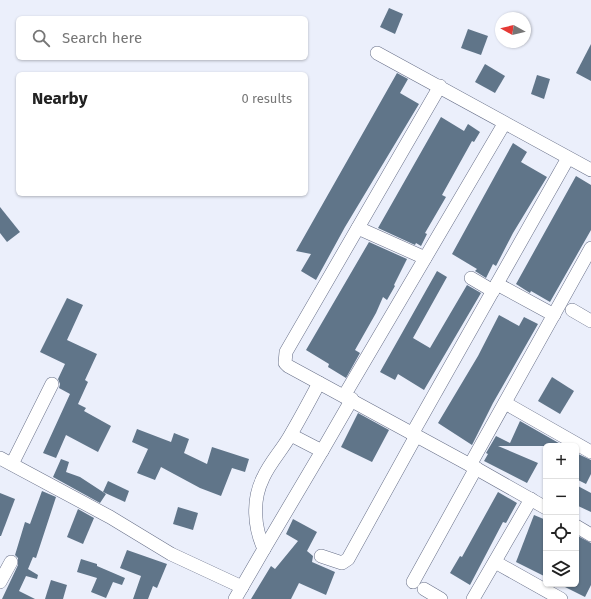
<!DOCTYPE html>
<html lang="en">
<head>
<meta charset="utf-8">
<style>
	body { margin:0; font-family:"Fira Sans",sans-serif; background:#f2f2f2; color:#222 }
	.controls { position:absolute; right:12px; bottom:12px; display:grid; overflow:hidden; border-radius:6px; box-shadow:0 1px 3px #0004 }
	.controls button { width:36px; height:36px; display:grid; place-items:center; padding:0; border:0; border-bottom:1px solid #e0e0e0; background:#fff; color:#222; font:20px sans-serif }
	.compass { position:absolute; left:495px; top:12px; width:36px; height:36px; border-radius:50%; background:#fff; box-shadow:0 1px 3px #0004; rotate:278deg }
	.list { margin:0; padding:0; list-style:none }
	h2 { display:flex; justify-content:space-between; align-items:center; height:52px; margin:0; padding:0 16px; font-size:17px }
	h2 small { font-size:13px; font-weight:400; color:#767676 }
	.icon { flex:none; width:22px; height:22px; fill:none; stroke:currentColor; stroke-width:2; stroke-linecap:round; stroke-linejoin:round }
	.map { position:relative; flex:none; width:591px; height:599px; overflow:hidden }
	.search { position:absolute; background:#fff; box-shadow:0 1px 3px #0004; left:16px; top:16px; width:292px; height:44px; display:flex; align-items:center; gap:10px; box-sizing:border-box; padding:0 14px; border-radius:6px; color:#767676; font-size:15px }
	.panel { position:absolute; background:#fff; box-shadow:0 1px 3px #0004; left:16px; top:72px; width:292px; height:124px; border-radius:6px }
	.map>svg:first-child { display:block }
	.building { fill:#607589 }
	.lines { fill:none; stroke-linecap:round; stroke-linejoin:round }
	.minor-casing { stroke:#676f88; stroke-width:14 }
	.minor { stroke:#fff; stroke-width:13 }
</style>
</head>
<body>
<div class="map">
<svg width="591" height="599" viewBox="0 0 591 599">
	<rect width="100%" height="100%" fill="#ebeffb"/>
	<!-- building -->
	<g class="building">
		<polygon points="389,8 403,14 395,34 380,27"/>
		<polygon points="468,29 488,36 481,55 461,48"/>
		<polygon points="591,44 591,81 576,73"/>
		<polygon points="485,64 505,76 495,93 475,82"/>
		<polygon points="397,73 408,79 400,93 419,104 345,227 316,280 301,271 311,254 296,251"/>
		<polygon points="537,75 550,79 544,99 531,94"/>
		<polygon points="441,117 464,131 468,124 480,132 474,142 472,141 442,195 446,197 425,233 427,234 421,246 416,243 415,245 378,228"/>
		<polygon points="513,143 527,152 521,162 547,177 513,233 496,266 493,264 486,278 475,271 477,269 452,254"/>
		<polygon points="576,176 591,185 591,230 550,302 531,291 530,293 516,284"/>
		<polygon points="0,207 20,232 7,242 0,233"/>
		<polygon points="369,242 407,259 394,285 395,286 387,300 383,297 376,313 355,350 360,353 346,378 328,367 329,364 306,350"/>
		<polygon points="437,271 447,277 413,338 430,348 467,285 481,293 424,390 398,374 395,380 380,372"/>
		<polygon points="67,298 83,305 67,340 97,354 85,380 88,382 78,404 86,408 84,411 111,426 98,452 66,435 56,458 43,453 70,394 59,388 60,384 58,379 65,364 40,352"/>
		<polygon points="499,315 519,326 524,317 538,324 493,403 472,445 438,423 478,356"/>
		<polygon points="552,377 574,391 560,414 538,401"/>
		<polygon points="358,413 389,430 372,462 341,447"/>
		<polygon points="520,421 564,446 498,446 538,463 527,483 484,461 488,454 486,453 496,436 510,443"/>
		<polygon points="137,429 171,442 174,433 189,439 184,453 207,464 212,447 249,459 245,472 232,468 221,496 200,488 161,467 155,480 137,473 148,449 132,442"/>
		<polygon points="576,453 591,460 591,474 586,484 576,479"/>
		<polygon points="61,459 69,462 66,472 80,477 106,494 100,503 53,477"/>
		<polygon points="108,481 129,491 125,502 103,492"/>
		<polygon points="576,485 591,493 591,512 576,505"/>
		<polygon points="42,491 56,497 36,558 33,557 28,569 38,575 37,579 26,576 19,591 35,599 2,599 18,565 18,558 15,555 25,522 30,524"/>
		<polygon points="498,492 517,503 506,523 503,522 470,585 450,573 460,556 462,557"/>
		<polygon points="0,493 15,499 1,536 0,536"/>
		<polygon points="178,507 198,513 193,530 173,524"/>
		<polygon points="78,509 94,518 83,544 67,537"/>
		<polygon points="534,515 546,520 546,577 516,562"/>
		<polygon points="293,519 317,532 307,551 313,556 312,562 335,572 326,595 299,583 291,599 251,599 271,566 275,569 298,541 286,534"/>
		<polygon points="576,535 591,543 591,585 585,597 559,584 576,584"/>
		<polygon points="127,550 167,564 157,588 153,586 148,599 133,599 141,576 120,568"/>
		<polygon points="81,559 97,564 97,566 125,578 122,585 113,582 106,598 91,592 97,578 77,572"/>
		<polygon points="51,580 67,585 63,599 45,599"/>
	</g>
	<g class="lines">
		<!-- minor casing -->
		<g class="minor-casing">
			<g id="minor">
				<polyline points="377,53 591,170"/>
				<polyline points="440,86 286,352 285,363 288,366 470,465 546,508"/>
				<polyline points="358,228 425,258"/>
				<polyline points="471,278 493,291"/>
				<polyline points="497,284 554,315"/>
				<polyline points="572,310 591,321"/>
				<polyline points="344,396 504,124"/>
				<polyline points="505,403 591,452"/>
				<polyline points="412,434 568,158"/>
				<polyline points="291,435 322,451 352,399"/>
				<polyline points="0,458 110,517 171,554 242,587"/>
				<polyline points="12,464 52,384"/>
				<polyline points="470,465 591,248"/>
				<polyline points="576,526 591,535"/>
				<polyline points="264,549 322,451"/>
				<polyline points="321,556 342,563 348,559 416,436"/>
				<polyline points="495,562 561,599"/>
				<polyline points="0,582 11,562"/>
				<polyline points="413,582 476,468"/>
				<polyline points="424,589 441,599"/>
				<path d="M235 599 264 549C254 527 252 500 263 478 270 462 283 449 291 434 301 417 310 400 319 383"/>
				<polyline points="473,599 531,499"/>
			</g>
		</g>
		<!-- minor -->
		<use href="#minor" class="minor"/>
	</g>
</svg>
<div class="controls">
<button>+</button>
<button>−</button>
<button><svg class="icon" aria-label="locate" viewBox="0 0 24 24"><circle cx="12" cy="12" r="6"/><path d="M12 2v4M12 18v4M2 12h4M18 12h4"/></svg></button>
<button><svg class="icon" aria-label="layers" viewBox="0 0 24 24"><path d="M12 4l9 5-9 5-9-5zM3 14l9 5 9-5"/></svg></button>
</div>
<svg class="compass" viewBox="-18 -18 36 36"><path d="M0-13l5 13h-10z" fill="#e53935"/><path d="M0 13l5-13h-10z" fill="#767676"/></svg>
<div class="search"><svg class="icon" aria-label="search" viewBox="0 0 24 24"><circle cx="10" cy="10" r="6"/><path d="M15 15l6 6"/></svg>Search here</div>
<section class="panel">
<h2>Nearby<small>0 results</small></h2>
<ul class="list">
</ul>
</section>
</div>
</body>
</html>
